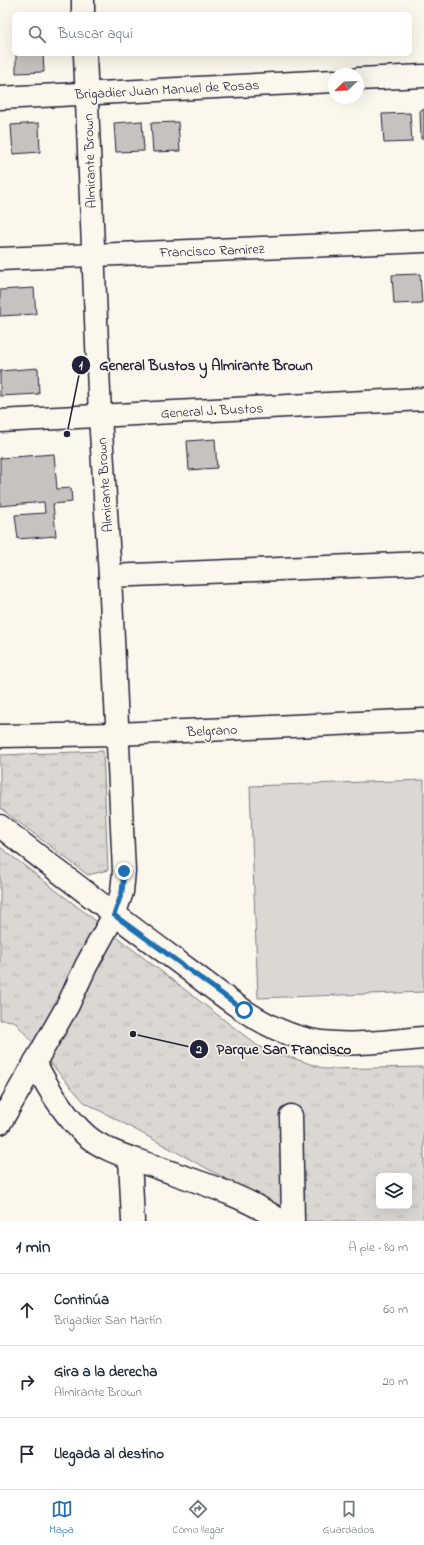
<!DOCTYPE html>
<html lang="es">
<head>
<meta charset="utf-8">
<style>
	body { margin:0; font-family:"Indie Flower",sans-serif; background:#f2f2f3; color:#1f2937 }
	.controls { position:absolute; right:12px; bottom:12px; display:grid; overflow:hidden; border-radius:6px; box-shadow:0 4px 16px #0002 }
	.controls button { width:36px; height:36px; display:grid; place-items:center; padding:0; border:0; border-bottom:1px solid #e0e1e3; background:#fff; color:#1f2937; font:20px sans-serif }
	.compass { position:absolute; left:328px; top:68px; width:36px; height:36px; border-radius:50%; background:#fff; box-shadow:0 4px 16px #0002; rotate:247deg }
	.stop { position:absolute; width:12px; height:12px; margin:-9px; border:3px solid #1f6fb2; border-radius:50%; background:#fff }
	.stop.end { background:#1f6fb2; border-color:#fff; box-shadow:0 1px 4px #0008 }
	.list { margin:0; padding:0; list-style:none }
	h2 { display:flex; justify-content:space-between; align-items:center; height:52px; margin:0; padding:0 16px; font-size:17px }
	h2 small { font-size:13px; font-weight:400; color:#747a83 }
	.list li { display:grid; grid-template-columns:26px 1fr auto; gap:12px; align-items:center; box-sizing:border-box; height:72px; padding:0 16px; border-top:1px solid #e0e1e3 }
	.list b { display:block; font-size:15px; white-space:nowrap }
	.list p { margin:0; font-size:13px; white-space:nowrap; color:#747a83 }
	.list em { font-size:13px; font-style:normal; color:#747a83 }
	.icon { flex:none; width:22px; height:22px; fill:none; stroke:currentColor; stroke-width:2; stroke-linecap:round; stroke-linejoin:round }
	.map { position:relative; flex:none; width:424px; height:1221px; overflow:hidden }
	.search { position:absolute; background:#fff; box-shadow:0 4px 16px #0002; left:12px; right:12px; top:12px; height:44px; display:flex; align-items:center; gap:10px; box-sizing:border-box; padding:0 14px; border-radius:6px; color:#747a83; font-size:15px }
	.sheet { height:268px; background:#fff }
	nav { display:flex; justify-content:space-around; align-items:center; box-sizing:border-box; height:56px; border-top:1px solid #e0e1e3; background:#fff; font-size:11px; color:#747a83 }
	nav a { display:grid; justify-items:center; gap:2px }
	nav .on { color:#1f6fb2 }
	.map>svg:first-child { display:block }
	.grass { fill:url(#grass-tufts); stroke:#7e7d87; fill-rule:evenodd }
	.garden { fill:#dbd8d3; stroke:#7e7d87 }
	.building { fill:#c6c2c0; stroke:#22223b }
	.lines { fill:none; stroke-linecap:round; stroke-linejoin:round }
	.street-casing { stroke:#22223b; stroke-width:25 }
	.secondary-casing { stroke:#22223b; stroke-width:25 }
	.street { stroke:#fbf7ec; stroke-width:22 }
	.secondary { stroke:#fbf7ec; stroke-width:22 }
	.route { stroke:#1f6fb2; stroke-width:5 }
	.labels { text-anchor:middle; stroke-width:3; stroke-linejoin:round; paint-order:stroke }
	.street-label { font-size:14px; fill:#22223b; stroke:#fbf7ec }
	.leader { fill:none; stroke:#22223b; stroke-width:1.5 }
	.callout-dot { fill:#22223b; stroke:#fbf7ec; stroke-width:1.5 }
	.mark-label { font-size:12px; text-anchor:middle; font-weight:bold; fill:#fff }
	.callout-label { font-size:15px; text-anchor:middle; font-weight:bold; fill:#22223b; stroke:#fbf7ec; stroke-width:3; stroke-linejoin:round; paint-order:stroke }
</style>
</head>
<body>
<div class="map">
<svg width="424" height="1221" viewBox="0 0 424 1221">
	<defs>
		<pattern id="grass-tufts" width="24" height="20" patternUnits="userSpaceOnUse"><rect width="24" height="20" fill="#dbd8d3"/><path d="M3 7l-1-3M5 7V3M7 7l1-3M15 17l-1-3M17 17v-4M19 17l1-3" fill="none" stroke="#bcb9b6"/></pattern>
	</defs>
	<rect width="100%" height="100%" fill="#fbf7ec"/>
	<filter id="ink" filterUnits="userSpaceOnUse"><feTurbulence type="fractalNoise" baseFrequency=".025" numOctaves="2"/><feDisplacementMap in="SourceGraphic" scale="8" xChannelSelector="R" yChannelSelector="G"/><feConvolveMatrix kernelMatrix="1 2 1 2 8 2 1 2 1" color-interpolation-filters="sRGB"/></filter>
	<g filter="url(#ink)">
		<!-- grass -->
		<g class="grass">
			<polygon points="103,751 108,870 88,875 0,808 0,755"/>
			<path d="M0 847 258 1046 325 1069 424 1067V1221H304L84 1102 14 1021 0 1020ZM379 1176H409V1206H379Z"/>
		</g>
		<!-- garden -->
		<polygon class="garden" points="424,780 424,992 258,998 250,786"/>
		<!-- building -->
		<g class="building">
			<polygon points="16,54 43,54 44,72 16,73"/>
			<polygon points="424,109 424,138 421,139 420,110"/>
			<polygon points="410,113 412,142 384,143 382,114"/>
			<polygon points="142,121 144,151 116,152 114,123"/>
			<polygon points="178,122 180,151 153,152 151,123"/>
			<polygon points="39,123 40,152 13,154 11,125"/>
			<polygon points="420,274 422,303 394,304 392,275"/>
			<polygon points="34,288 36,314 0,316 0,290"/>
			<polygon points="38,368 39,394 0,396 0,371"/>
			<polygon points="215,439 217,468 189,470 187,441"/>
			<polygon points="54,454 57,489 71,488 72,502 53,504 56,536 18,539 15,515 45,513 44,502 0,506 0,458"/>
		</g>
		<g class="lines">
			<!-- street casing -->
			<g class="street-casing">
				<g id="street">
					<polyline points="83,0 83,14"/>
					<polyline points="358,79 424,76"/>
					<polyline points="0,98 334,81"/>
					<polyline points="0,259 424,241"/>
					<polyline points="0,421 424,399"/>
					<polyline points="110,576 424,563"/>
					<path d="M35 1062C48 1089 64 1116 87 1136 105 1151 129 1157 150 1165 195 1181 242 1194 281 1221"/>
					<polyline points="291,1116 293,1221"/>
					<polyline points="0,1123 68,1005 86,966 114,915 122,892 124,871 110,576 100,416 85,54"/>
					<polyline points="130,1158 133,1221"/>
				</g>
			</g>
			<!-- secondary casing -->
			<g class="secondary-casing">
				<g id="secondary">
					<polyline points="0,736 117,734 424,720"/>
					<path d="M0 826C61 874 123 921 185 967 220 993 255 1024 298 1037 338 1049 383 1041 424 1038"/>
				</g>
			</g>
			<!-- street -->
			<use href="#street" class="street"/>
			<!-- secondary -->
			<use href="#secondary" class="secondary"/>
		</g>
	</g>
	<g class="lines" filter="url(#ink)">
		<!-- route -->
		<polyline class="route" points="124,871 122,892 114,915 244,1010"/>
	</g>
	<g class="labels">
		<!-- street labels -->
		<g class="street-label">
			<text transform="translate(167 89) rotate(-3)" y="5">Brigadier Juan Manuel de Rosas</text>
			<text transform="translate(89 161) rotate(-92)" y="5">Almirante Brown</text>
			<text transform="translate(212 250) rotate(-2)" y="5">Francisco Ramirez</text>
			<text transform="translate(212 410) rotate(-3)" y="5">General J. Bustos</text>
			<text transform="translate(104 485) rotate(-94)" y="5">Almirante Brown</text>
			<text transform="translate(212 730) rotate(-3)" y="5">Belgrano</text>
		</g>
	</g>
	<!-- callouts -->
	<path class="leader" d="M67 434L81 365M133 1034L199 1049"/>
	<g class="callout-dot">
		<circle cx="67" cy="434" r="4"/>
		<circle cx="133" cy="1034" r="4"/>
		<circle cx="81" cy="365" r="10"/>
		<circle cx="199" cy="1049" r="10"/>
	</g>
	<g class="mark-label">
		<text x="81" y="369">1</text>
		<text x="199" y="1053">2</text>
	</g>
	<g class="callout-label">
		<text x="206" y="370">General Bustos y Almirante Brown</text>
		<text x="284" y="1054">Parque San Francisco</text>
	</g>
</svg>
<div class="controls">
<button><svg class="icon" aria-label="layers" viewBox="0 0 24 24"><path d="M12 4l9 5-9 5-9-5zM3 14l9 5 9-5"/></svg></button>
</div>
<svg class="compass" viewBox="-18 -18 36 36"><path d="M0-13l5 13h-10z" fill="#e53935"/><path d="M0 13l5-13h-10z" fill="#747a83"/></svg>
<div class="stop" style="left:244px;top:1010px"></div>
<div class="stop end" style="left:124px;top:871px"></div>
<div class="search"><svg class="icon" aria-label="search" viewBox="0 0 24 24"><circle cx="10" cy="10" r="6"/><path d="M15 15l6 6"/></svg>Buscar aquí</div>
</div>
<section class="sheet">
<h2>1 min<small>A pie · 80 m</small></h2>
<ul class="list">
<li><svg class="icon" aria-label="ahead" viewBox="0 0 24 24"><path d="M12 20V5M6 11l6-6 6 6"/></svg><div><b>Continúa</b><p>Brigadier San Martín</p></div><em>60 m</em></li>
<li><svg class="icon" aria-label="right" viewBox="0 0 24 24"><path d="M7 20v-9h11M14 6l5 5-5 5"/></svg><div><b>Gira a la derecha</b><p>Almirante Brown</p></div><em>20 m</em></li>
<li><svg class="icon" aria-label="arrive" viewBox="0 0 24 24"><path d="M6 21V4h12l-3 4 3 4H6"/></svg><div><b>Llegada al destino</b></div></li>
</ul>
</section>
<nav>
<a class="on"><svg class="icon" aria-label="map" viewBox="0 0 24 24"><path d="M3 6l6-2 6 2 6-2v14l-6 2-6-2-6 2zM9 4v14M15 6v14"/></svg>Mapa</a>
<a><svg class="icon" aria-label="directions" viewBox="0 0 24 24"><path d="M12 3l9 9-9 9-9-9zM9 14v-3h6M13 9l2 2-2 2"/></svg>Cómo llegar</a>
<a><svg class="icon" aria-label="saved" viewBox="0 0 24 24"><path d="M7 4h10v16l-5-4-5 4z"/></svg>Guardados</a>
</nav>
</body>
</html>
